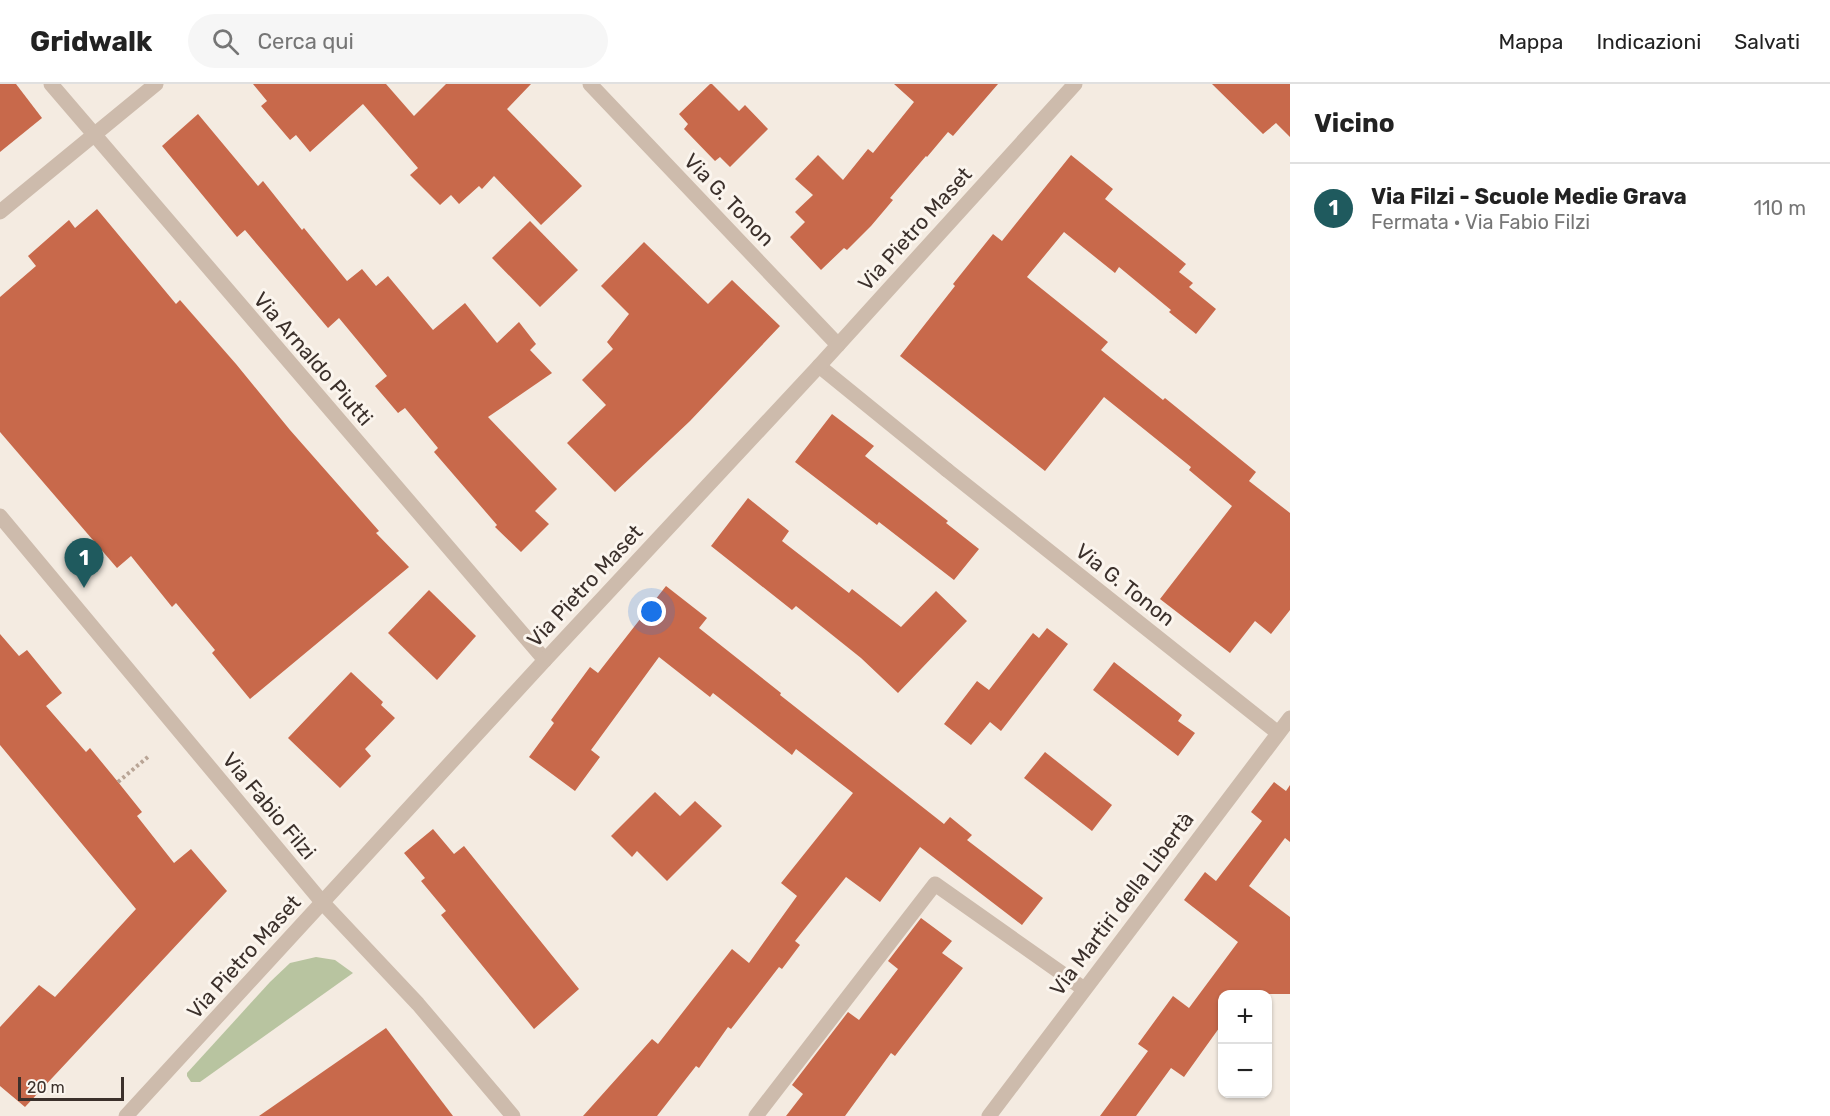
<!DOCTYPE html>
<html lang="it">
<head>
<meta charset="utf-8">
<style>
	body { margin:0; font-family:Rubik,sans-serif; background:#f6f6f6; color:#222 }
	.controls { position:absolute; right:18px; bottom:18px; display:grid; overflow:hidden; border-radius:12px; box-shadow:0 2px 4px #0004 }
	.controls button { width:54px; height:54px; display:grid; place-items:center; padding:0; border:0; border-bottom:2px solid #e0e0e0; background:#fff; color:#222; font:30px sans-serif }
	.scale { position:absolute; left:18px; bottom:15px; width:106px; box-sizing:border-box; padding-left:6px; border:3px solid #3b302b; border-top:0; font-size:16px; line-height:21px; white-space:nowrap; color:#3b302b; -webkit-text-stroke:4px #fbf5ee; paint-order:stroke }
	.you { position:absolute; left:652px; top:528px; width:21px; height:21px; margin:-15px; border:4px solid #fff; border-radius:50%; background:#1a73e8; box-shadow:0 0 0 9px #1a73e833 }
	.badge { display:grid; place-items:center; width:39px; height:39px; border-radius:50%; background:#1f5a5e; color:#fff; font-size:20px; font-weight:700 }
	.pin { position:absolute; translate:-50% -50px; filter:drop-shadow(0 2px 3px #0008) }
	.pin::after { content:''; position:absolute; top:32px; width:21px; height:18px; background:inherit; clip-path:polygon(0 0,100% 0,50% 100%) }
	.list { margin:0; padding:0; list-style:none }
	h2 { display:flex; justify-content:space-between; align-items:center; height:78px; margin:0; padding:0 24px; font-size:26px }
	h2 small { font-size:20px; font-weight:400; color:#767676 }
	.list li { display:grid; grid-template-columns:39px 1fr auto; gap:18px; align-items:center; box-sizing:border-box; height:90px; padding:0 24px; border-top:2px solid #e0e0e0 }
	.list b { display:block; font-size:22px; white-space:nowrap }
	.list p { margin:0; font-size:20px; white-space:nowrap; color:#767676 }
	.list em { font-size:20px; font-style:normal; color:#767676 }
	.icon { flex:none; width:33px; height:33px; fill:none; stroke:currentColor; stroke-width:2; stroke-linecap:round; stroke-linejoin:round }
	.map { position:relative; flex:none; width:1290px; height:1032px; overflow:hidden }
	header { display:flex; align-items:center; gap:36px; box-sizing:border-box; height:84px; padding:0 30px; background:#fff; border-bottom:2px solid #e0e0e0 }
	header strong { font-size:28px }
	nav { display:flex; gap:33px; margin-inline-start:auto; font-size:21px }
	.search { width:420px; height:54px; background:#f6f6f6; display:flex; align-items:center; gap:15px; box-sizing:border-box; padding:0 21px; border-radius:33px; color:#767676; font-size:22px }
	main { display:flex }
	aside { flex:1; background:#fff }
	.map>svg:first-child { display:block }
	.green { fill:#b8c4a0 }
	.building { fill:#c8694b }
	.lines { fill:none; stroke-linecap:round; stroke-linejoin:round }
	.path { stroke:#b9a596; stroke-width:4; stroke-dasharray:3 3; stroke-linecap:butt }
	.pedestrian { stroke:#cdbbac; stroke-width:15 }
	.minor { stroke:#cdbbac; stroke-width:15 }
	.tertiary { stroke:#cdbbac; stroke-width:15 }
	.labels { text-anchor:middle; stroke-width:6; stroke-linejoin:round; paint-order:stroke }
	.street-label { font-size:21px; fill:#3b302b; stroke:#fbf5ee }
</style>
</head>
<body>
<header>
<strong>Gridwalk</strong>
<div class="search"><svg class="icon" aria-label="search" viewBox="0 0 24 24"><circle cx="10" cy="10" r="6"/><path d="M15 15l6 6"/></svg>Cerca qui</div>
<nav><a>Mappa</a><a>Indicazioni</a><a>Salvati</a></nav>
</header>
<main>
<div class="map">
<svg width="1290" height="1032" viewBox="0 0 1290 1032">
	<rect width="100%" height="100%" fill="#f4ebe1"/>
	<!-- green -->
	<polygon class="green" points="316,873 335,876 353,889 200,998 191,998 187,992 187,989 270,898 290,879"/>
	<!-- building -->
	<g class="building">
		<polygon points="0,0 16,0 42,34 0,68"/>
		<polygon points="253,0 386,0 414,32 446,0 531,0 507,25 582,102 541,141 494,92 482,105 479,102 459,120 451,111 440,121 410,91 418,84 363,20 310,68 296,51 290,56 261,22 267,17"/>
		<polygon points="710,0 712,0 739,27 745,21 768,45 730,83 720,73 715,77 684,45 688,40 679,30"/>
		<polygon points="894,0 998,0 953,52 948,48 927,73 926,72 890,114 893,116 871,142 847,166 844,164 821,186 790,153 805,138 795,128 813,111 795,95 818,71 843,96 868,65 873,69 914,18"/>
		<polygon points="1212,0 1290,0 1290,53 1276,39 1263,50"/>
		<polygon points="198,30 258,102 263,97 302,146 304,144 347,197 362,185 376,202 388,192 433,246 465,219 497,259 519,238 536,260 530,266 552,289 488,333 557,405 535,427 549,440 521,468 495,443 497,441 434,368 438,364 405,324 398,329 375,302 387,292 339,234 328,244 245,146 237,153 162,62"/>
		<polygon points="1071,71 1113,105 1105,115 1186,180 1179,188 1193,199 1189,203 1216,225 1196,250 1169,228 1171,226 1119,183 1115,189 1064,148 1027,193 1108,258 1101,266 1163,316 1165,314 1256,388 1249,397 1290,429 1290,526 1271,550 1255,537 1230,569 1160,515 1232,422 1189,386 1191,383 1104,313 1045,387 900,272 955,202 953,200 993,150 1002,157"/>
		<polygon points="97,125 176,220 180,216 236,280 290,346 379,447 376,449 409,483 250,615 212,569 215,566 176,519 172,523 131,472 117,484 0,348 0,213 36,182 28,172 69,136 75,144"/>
		<polygon points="530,137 578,186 540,223 492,174"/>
		<polygon points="644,158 708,220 732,196 780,242 690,337 615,408 567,359 606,321 582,296 613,265 607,258 629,230 601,202"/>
		<polygon points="832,330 874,362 865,372 948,437 946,439 979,465 954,496 879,438 877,441 795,378"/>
		<polygon points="748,414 789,447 782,457 849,509 852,505 901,543 936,507 967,537 898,609 861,574 796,522 792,526 711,462"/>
		<polygon points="666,502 707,534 699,544 781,609 780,611 944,740 950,733 972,751 967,756 1043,814 1022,841 920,763 880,818 846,793 795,857 800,861 782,885 779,883 731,945 728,943 699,984 696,982 657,1032 583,1032 652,955 658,960 732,865 749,879 797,812 781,799 853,709 796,665 792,671 713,609 710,613 659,573 591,666 600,673 575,707 529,673 554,639 551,636 590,583 598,589"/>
		<polygon points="429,506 476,552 437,596 388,549"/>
		<polygon points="1047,544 1068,560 1001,647 990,638 971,661 944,640 977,597 989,606 1033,549 1039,554"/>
		<polygon points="0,550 19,572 27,566 62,609 46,622 86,668 90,664 118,698 142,728 137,732 174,779 191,765 227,807 25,1023 0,1002 0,943 39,901 55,913 136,825 0,661"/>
		<polygon points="1114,578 1182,631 1178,637 1195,649 1178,672 1093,606"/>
		<polygon points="351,588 383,618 381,621 395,634 365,665 371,672 340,704 288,654"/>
		<polygon points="1045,668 1112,721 1092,747 1024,694"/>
		<polygon points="1274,698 1286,707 1290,701 1290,758 1285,754 1249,802 1290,833 1290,910 1222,910 1222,940 1184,993 1171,984 1136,1032 1100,1032 1148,967 1138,960 1173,912 1189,924 1238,858 1184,816 1205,788 1216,797 1262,737 1251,728"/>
		<polygon points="655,708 680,732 695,717 722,742 667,797 637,767 632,773 611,752"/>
		<polygon points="433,745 454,770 464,762 579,905 534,945 441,831 446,827 421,797 425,794 404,769"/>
		<polygon points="921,834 952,857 942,869 963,884 895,972 891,969 845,1032 786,1032 803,1010 792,1001 848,928 859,936 898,885 888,877"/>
		<polygon points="386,944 453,1032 259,1032"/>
	</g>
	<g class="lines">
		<!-- path -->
		<polyline class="path" points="118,698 149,672"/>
		<!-- pedestrian -->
		<polyline class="pedestrian" points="819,282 947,386"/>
		<!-- minor -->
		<g class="minor">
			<polyline points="51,0 545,576"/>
			<polyline points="590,0 838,261"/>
			<polyline points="947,386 1278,649"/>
			<polyline points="126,1032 545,576 819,282 1075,0"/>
			<polyline points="756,1032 935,800 1084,905"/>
			<polyline points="989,1032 1290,634"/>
		</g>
		<!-- tertiary -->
		<g class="tertiary">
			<polyline points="0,128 156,0"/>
			<polyline points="0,432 322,818 418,920 513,1032"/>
		</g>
	</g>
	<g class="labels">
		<!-- street labels -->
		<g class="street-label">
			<text transform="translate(729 116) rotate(46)" y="7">Via G. Tonon</text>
			<text transform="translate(915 145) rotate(-48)" y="7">Via Pietro Maset</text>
			<text transform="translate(313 275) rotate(49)" y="7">Via Arnaldo Piutti</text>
			<text transform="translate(1125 501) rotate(38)" y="7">Via G. Tonon</text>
			<text transform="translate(585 502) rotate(-47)" y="7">Via Pietro Maset</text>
			<text transform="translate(269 722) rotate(50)" y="7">Via Fabio Filzi</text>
			<text transform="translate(1122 820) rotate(-53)" y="7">Via Martiri della Libertà</text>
			<text transform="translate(244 873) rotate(-48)" y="7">Via Pietro Maset</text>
		</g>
	</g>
</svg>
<div class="controls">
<button>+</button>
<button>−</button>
</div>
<div class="scale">20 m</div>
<div class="you"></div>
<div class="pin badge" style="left:84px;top:504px">1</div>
</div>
<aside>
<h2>Vicino<small></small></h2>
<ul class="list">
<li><span class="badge">1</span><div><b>Via Filzi - Scuole Medie Grava</b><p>Fermata · Via Fabio Filzi</p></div><em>110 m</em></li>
</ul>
</aside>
</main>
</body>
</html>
